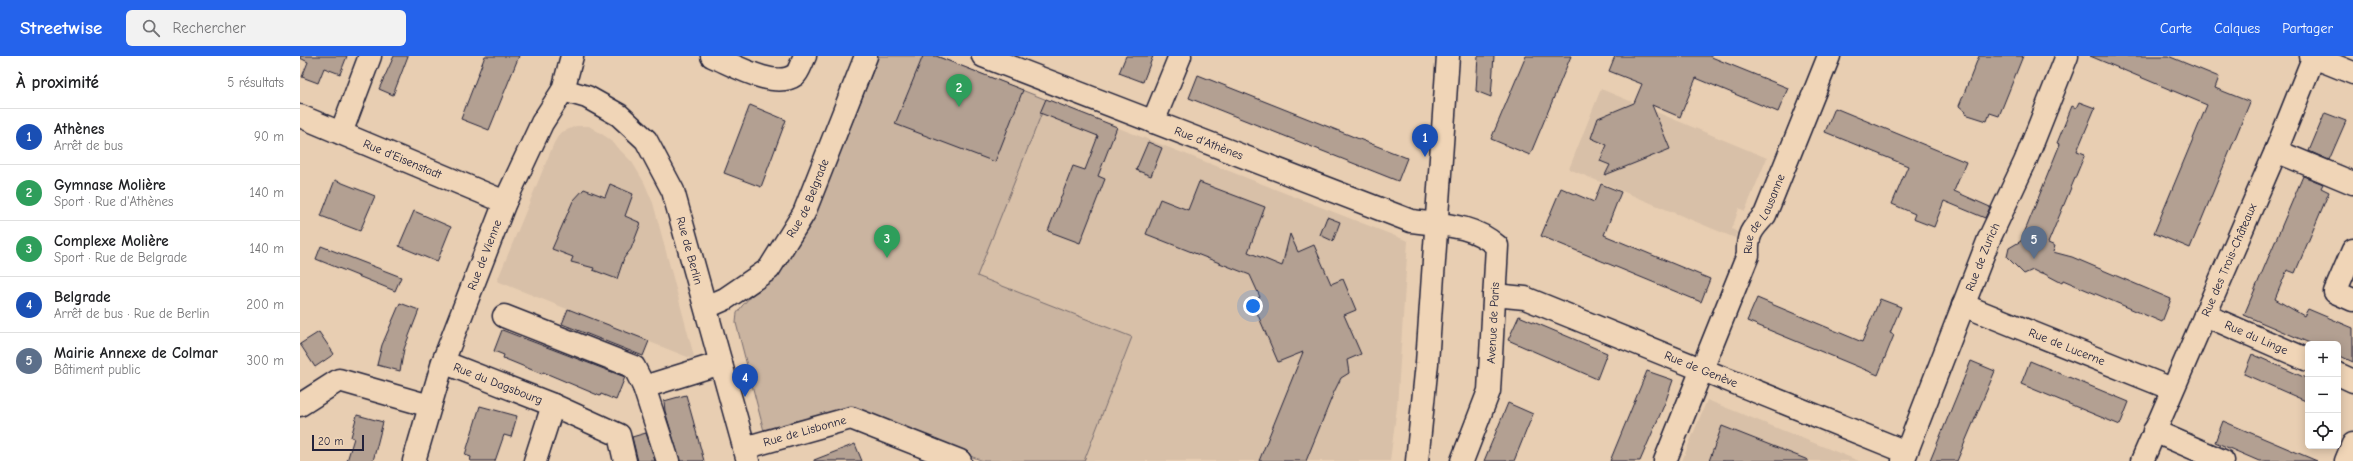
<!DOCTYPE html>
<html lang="fr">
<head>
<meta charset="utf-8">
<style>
	body { margin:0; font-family:"Comic Neue",sans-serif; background:#f2f2f2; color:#202124 }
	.controls { position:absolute; right:12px; bottom:12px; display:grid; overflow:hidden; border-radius:6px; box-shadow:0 2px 10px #0003 }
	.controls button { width:36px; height:36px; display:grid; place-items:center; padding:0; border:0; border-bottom:1px solid #e0e0e0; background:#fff; color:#202124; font:20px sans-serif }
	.scale { position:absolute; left:12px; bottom:10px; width:52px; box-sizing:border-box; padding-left:4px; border:2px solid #22223b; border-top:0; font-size:11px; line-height:14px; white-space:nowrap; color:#22223b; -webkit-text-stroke:3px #f0d5b7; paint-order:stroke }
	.you { position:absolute; left:953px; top:250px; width:14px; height:14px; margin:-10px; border:3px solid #fff; border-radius:50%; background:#1a73e8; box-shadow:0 0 0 6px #1a73e833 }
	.badge { display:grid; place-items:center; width:26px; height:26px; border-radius:50%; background:#2563eb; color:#fff; font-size:13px; font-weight:700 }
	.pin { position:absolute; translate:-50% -33px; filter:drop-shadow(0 1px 2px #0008) }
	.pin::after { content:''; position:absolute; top:21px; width:14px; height:12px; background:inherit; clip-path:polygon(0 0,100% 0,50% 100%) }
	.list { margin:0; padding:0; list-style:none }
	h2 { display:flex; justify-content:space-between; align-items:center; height:52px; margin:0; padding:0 16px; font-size:17px }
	h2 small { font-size:13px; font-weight:400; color:#757577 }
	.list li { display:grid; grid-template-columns:26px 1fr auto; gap:12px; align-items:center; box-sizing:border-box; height:56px; padding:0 16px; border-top:1px solid #e0e0e0 }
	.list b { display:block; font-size:15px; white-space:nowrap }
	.list p { margin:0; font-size:13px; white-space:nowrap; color:#757577 }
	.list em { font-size:13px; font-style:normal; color:#757577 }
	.icon { flex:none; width:22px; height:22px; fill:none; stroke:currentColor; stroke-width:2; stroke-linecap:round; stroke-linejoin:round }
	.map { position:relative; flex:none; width:2053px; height:405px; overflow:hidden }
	header { display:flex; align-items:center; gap:24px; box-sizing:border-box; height:56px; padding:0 20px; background:#2563eb; color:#fff }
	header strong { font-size:19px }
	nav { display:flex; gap:22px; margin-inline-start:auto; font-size:14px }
	.search { width:280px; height:36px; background:#f2f2f2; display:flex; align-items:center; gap:10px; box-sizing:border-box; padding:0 14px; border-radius:6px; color:#757577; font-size:15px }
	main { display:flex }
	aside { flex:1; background:#fff }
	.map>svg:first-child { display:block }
	.built { fill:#d8c0a8 }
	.green { fill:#cab4a0; stroke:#766b6e }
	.building { fill:#b3a092; stroke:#22223b }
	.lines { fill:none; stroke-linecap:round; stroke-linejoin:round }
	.minor-casing { stroke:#22223b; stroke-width:25 }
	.minor { stroke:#f0d5b7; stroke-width:22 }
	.labels { text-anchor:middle; stroke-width:3.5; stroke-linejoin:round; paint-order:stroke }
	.street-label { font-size:12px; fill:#22223b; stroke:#f0d5b7 }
</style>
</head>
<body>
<header>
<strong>Streetwise</strong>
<div class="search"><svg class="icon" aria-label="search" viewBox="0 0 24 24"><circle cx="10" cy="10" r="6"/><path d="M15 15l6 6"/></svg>Rechercher</div>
<nav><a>Carte</a><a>Calques</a><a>Partager</a></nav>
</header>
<main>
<aside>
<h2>À proximité<small>5 résultats</small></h2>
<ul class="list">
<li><span class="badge" style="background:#1a4fb4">1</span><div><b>Athènes</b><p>Arrêt de bus</p></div><em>90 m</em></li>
<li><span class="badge" style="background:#2e9e5b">2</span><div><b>Gymnase Molière</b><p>Sport · Rue d'Athènes</p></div><em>140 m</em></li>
<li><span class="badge" style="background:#2e9e5b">3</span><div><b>Complexe Molière</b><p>Sport · Rue de Belgrade</p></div><em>140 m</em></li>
<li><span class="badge" style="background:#1a4fb4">4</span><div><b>Belgrade</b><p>Arrêt de bus · Rue de Berlin</p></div><em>200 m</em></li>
<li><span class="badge" style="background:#5c6f8a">5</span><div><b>Mairie Annexe de Colmar</b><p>Bâtiment public</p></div><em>300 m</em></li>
</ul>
</aside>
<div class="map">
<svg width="2053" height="405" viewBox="0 0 2053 405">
	<rect width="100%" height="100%" fill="#e8ceb2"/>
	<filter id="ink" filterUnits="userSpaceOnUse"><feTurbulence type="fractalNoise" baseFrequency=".025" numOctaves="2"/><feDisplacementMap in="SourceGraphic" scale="8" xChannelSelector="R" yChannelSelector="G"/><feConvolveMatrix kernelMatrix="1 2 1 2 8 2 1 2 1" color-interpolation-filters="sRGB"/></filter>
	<g filter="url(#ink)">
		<!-- built -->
		<g class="built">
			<polygon points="1301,33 1467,102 1445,155 1439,152 1432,173 1437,176 1435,182 1269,113"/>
			<polygon points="747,44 1108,185 1097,351 1090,405 784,405 832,281 677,220"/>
			<polygon points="276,70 289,70 308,82 332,106 344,126 353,147 395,304 197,225 254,87 260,77"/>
			<polygon points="1407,344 1559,405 1382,405"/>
		</g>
		<!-- green -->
		<polygon class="green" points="579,0 636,0 747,44 677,220 832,281 784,405 683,405 553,354 465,379 436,267 437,257 442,250 451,240 482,213 511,169"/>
		<!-- building -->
		<g class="building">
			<polygon points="0,0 47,0 40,18 24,12 18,27 2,21 8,6 0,2"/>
			<polygon points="94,0 108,0 93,39 79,33"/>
			<polygon points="185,0 219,0 189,74 161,63"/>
			<polygon points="623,0 636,0 723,34 695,106 595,68"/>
			<polygon points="826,0 853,0 843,26 819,17"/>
			<polygon points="1178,0 1194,0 1191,41 1176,35"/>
			<polygon points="1226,0 1271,0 1230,99 1191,83"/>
			<polygon points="1315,0 1409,0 1488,32 1478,56 1396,22 1380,61 1352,49 1370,93 1305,119 1310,109 1300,105 1307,89 1291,82 1298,62 1334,47 1342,28 1309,15"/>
			<polygon points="1679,0 1723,0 1699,60 1690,57 1687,65 1665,58 1666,56 1659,50"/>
			<polygon points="1790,0 1868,0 1919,21 1915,32 1950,46 1890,192 1854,177 1907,49"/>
			<polygon points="898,19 1107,102 1098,125 889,42"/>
			<polygon points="746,43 817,71 798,120 805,123 780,187 748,175 773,110 785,114 798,80 740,57"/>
			<polygon points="1779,46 1795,52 1777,95 1785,98 1748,187 1755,190 1753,196 1772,201 1871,243 1862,266 1763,224 1762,227 1741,216 1741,218 1733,214 1724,218 1707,201 1709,192 1721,185 1760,88 1757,87 1772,50 1776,52"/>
			<polygon points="450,49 486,64 461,131 424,117"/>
			<polygon points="1535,52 1666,106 1654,135 1690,151 1685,162 1644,145 1634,171 1613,163 1615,158 1592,148 1608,110 1525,76"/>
			<polygon points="2025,57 2046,65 2029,104 2009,95"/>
			<polygon points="848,86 862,92 851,120 836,114"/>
			<polygon points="2003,120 2023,128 2021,132 2029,136 1995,217 1987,214 1975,243 2004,260 2008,253 2053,272 2053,306 2038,299 2038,288 2012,288 1944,259"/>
			<polygon points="35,124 75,140 60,175 21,160"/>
			<polygon points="899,126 965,151 948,196 982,210 990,178 998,196 1014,189 1031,228 1043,223 1056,254 1044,259 1061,298 1047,304 1049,317 1041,322 1034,336 1006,405 959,405 1003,296 978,306 952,245 960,241 950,219 846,178 860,143 888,154"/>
			<polygon points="310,128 333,138 325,160 341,167 331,193 324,202 317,223 293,214 294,212 271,206 273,201 252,193 273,145 284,133 305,141"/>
			<polygon points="1301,128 1321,136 1304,179 1410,223 1401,246 1241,180 1261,132 1294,146"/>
			<polygon points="114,155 151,171 137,206 99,190"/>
			<polygon points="1027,161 1040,166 1033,185 1020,179"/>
			<polygon points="21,190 101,221 95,235 16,203"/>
			<polygon points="1457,242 1562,286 1580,243 1601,251 1590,277 1594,279 1578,319 1447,265"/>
			<polygon points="100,247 119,254 104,293 100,315 77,309 82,289"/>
			<polygon points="268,253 349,285 343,300 262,268"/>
			<polygon points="1219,260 1307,297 1297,323 1208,284"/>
			<polygon points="202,274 325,321 316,344 301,338 300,340 243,316 242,318 203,302 204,299 194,295"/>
			<polygon points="19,276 34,298 15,311 0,288"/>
			<polygon points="1952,298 2008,323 2008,346 1944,318"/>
			<polygon points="1671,305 1695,315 1657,405 1630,405"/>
			<polygon points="1730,305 1829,346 1820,369 1721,328"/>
			<polygon points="1347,315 1373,324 1365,347 1340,405 1310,405"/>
			<polygon points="386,339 393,364 404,405 380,405 365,355 364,345"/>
			<polygon points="1208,347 1233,358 1214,405 1184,405"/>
			<polygon points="180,350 217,360 211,381 204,379 195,405 170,405 171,401 165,399"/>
			<polygon points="57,359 83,366 73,405 47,405 54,382 51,381"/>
			<polygon points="1923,365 1944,374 2017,405 1959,405 1915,386"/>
			<polygon points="1422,370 1508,404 1508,405 1409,405"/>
			<polygon points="346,377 355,405 338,405 332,381"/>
			<polygon points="555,388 562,405 514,405 514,404"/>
		</g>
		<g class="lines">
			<!-- minor casing -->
			<g class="minor-casing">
				<g id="minor">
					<path d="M412 0C432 8 475 34 495 19 499 16 502 5 505 0"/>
					<path id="s1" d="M683 0 1111 165C1143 169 1172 168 1197 190L1189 335 1162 405"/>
					<polyline points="2011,0 2053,17"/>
					<path id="s2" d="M263 34 287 41 319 59 346 84 373 135 448 405"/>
					<path id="s3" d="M0 60 205 146"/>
					<polyline points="853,66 880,0"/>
					<polyline points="41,77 70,0"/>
					<polyline points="1976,95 2053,127"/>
					<polyline points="2053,194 2035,236 2053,244"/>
					<path id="s4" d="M1194 239 1225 242 1606 396"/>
					<path id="s5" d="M1663 249 1872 333"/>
					<path id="s6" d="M407 251 425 243 469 213 504 157 566 0"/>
					<path id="s7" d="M1905 259 2008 304"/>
					<polyline points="204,260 334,311 344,331 368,405"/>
					<path id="s8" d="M143 306 253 349 235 405"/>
					<polyline points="2038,318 2053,325"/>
					<polyline points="344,331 421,307"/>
					<polyline points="0,349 39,324 130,350"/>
					<polyline points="253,349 319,379 325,405"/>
					<polyline points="1854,375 1923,405"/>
					<path id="s9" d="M444 392 551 362 660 405"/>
					<path id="s10" d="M114 405 143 306 205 146 242 67 263 34 272 0"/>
					<polyline points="1117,405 1127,307 1148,0"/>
					<path id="s11" d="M1365 405 1448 199C1447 179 1451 174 1465 159L1529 0"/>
					<path id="s12" d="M1603 405 1689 183 1725 106 1767 0"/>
					<path id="s13" d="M1842 405 1976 95 2014 0"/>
					<polyline points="2046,405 2053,388"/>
				</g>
			</g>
			<!-- minor -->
			<use href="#minor" class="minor"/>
		</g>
	</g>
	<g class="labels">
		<!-- street labels -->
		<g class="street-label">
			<text dy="4" stroke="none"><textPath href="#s1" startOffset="242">Rue d'Athènes</textPath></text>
			<text dy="4" stroke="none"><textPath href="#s3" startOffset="111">Rue d'Eisenstadt</textPath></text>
			<text dy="4" stroke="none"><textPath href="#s6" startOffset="154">Rue de Belgrade</textPath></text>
			<text dy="4" stroke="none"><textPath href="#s11" startOffset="267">Rue de Lausanne</textPath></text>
			<text dy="4" stroke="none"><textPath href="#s2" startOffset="218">Rue de Berlin</textPath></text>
			<text dy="4" stroke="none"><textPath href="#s10" startOffset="218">Rue de Vienne</textPath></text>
			<text dy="4" stroke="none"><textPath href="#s12" startOffset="219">Rue de Zurich</textPath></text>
			<text dy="4" stroke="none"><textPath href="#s13" startOffset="219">Rue des Trois-Châteaux</textPath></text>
			<text transform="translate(1193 267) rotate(-87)" y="4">Avenue de Paris</text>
			<text dy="4" stroke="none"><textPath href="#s7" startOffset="56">Rue du Linge</textPath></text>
			<text dy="4" stroke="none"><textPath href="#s5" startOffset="112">Rue de Lucerne</textPath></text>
			<text dy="4" stroke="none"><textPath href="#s4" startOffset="221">Rue de Genève</textPath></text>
			<text dy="4" stroke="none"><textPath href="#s8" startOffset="59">Rue du Dagsbourg</textPath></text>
			<text dy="4" stroke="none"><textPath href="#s9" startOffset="63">Rue de Lisbonne</textPath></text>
		</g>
	</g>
</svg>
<div class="controls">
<button>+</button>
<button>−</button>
<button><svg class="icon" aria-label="locate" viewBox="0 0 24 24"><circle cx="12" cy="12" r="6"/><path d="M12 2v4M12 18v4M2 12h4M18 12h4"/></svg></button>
</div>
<div class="scale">20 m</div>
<div class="you"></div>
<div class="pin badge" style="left:1125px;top:101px;background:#1a4fb4">1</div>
<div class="pin badge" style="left:659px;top:51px;background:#2e9e5b">2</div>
<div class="pin badge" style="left:587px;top:202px;background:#2e9e5b">3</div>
<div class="pin badge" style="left:445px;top:341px;background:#1a4fb4">4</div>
<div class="pin badge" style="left:1734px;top:203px;background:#5c6f8a">5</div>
</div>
</main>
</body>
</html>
